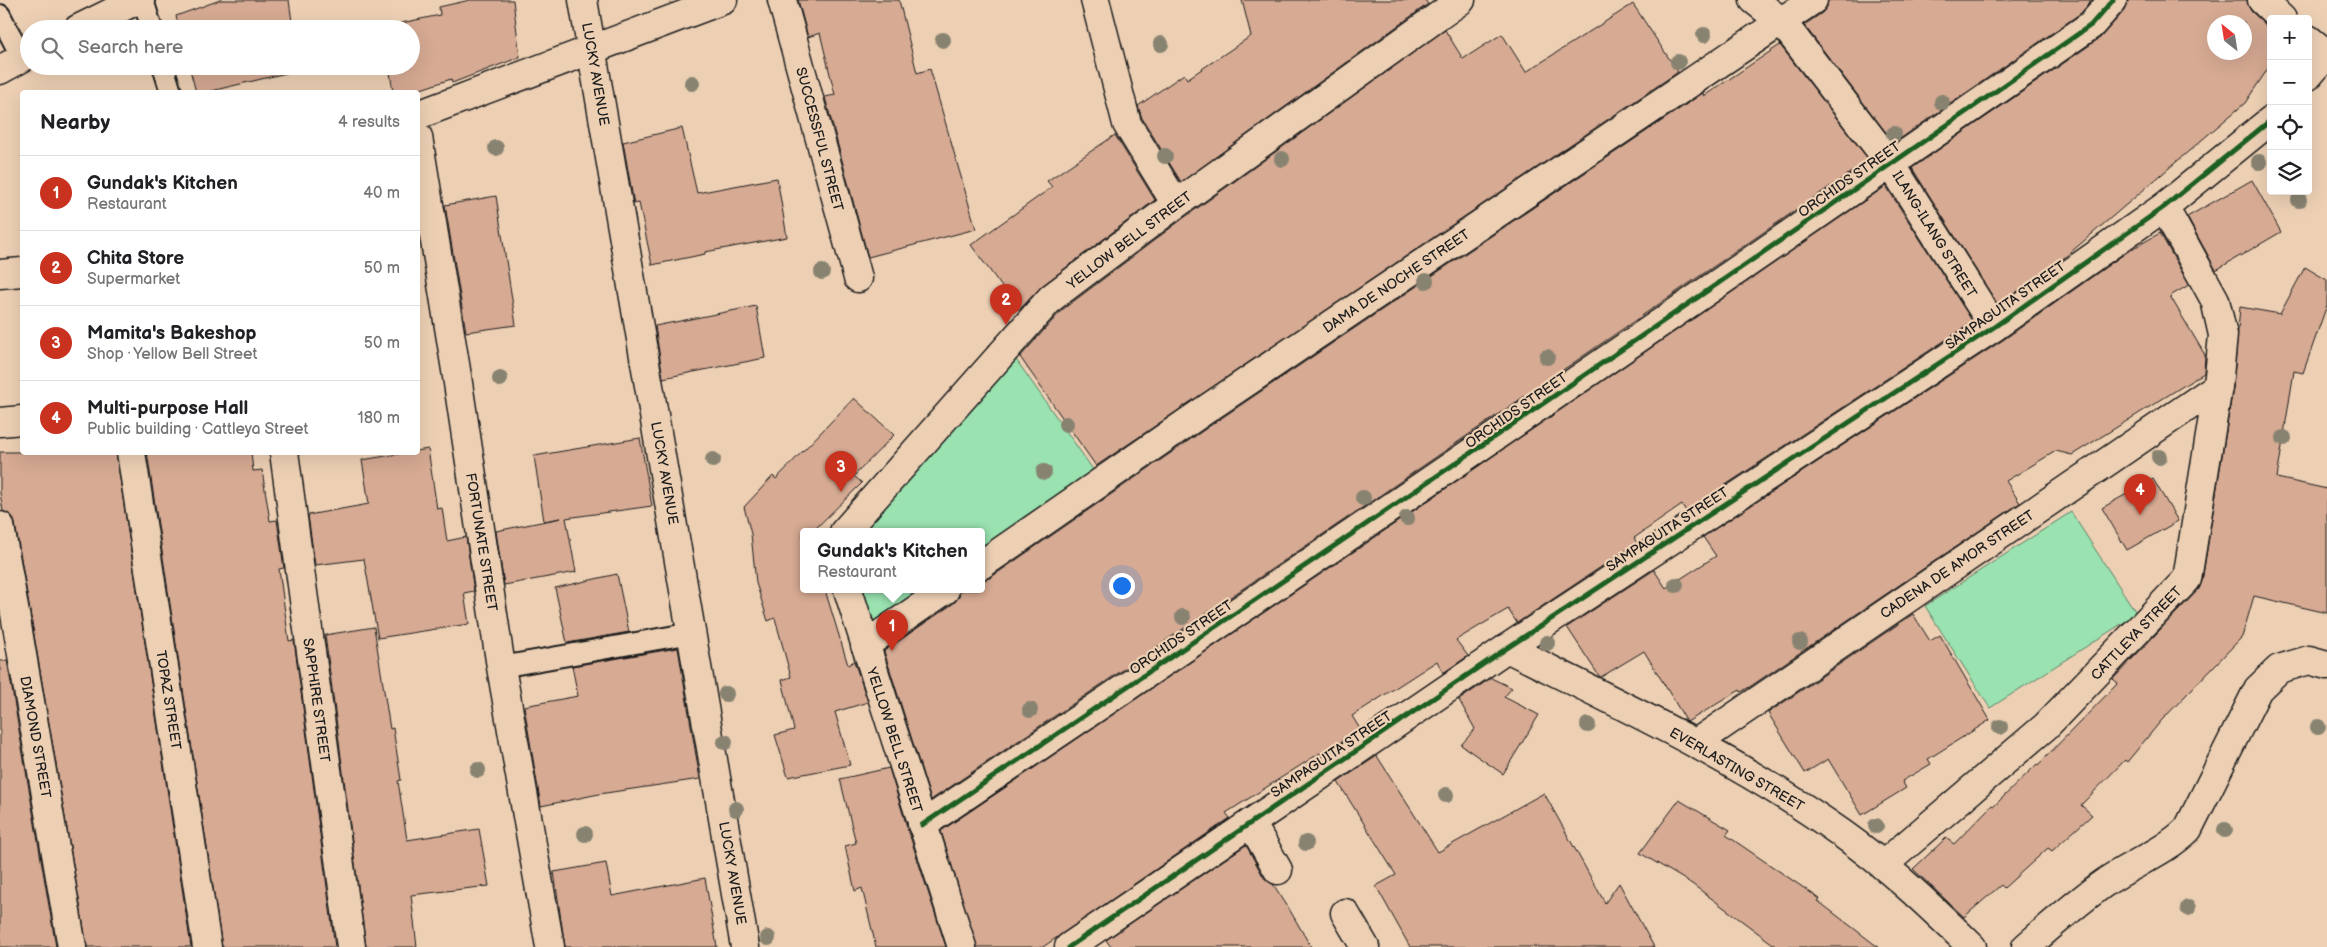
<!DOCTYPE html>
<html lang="en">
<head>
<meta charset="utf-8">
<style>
	body { margin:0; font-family:"Balsamiq Sans",sans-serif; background:#f2f2f2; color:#202124 }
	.controls { position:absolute; right:15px; top:15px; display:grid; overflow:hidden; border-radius:5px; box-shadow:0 5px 20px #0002 }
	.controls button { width:45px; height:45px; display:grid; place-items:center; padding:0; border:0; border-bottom:1px solid #e0e0e0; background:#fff; color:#202124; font:25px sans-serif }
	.compass { position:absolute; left:2207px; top:15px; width:45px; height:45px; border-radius:50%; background:#fff; box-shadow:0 5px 20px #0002; rotate:330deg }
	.you { position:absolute; left:1121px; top:585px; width:18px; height:18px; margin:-12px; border:4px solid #fff; border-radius:50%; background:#1a73e8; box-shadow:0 0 0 8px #1a73e833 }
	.badge { display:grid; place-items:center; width:32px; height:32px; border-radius:50%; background:#c8321e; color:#fff; font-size:16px; font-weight:700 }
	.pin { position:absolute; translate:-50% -41px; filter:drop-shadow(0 1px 2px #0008) }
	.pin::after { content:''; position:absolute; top:26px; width:18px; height:15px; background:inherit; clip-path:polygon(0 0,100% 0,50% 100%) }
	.popup { position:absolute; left:800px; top:528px; width:185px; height:65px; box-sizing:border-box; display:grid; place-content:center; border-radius:5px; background:#fff; filter:drop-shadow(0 1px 4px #0005); font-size:16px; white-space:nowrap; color:#757577 }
	.popup b { font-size:19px; color:#202124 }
	.popup::after { content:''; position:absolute; left:50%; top:100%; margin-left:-10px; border:10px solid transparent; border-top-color:#fff }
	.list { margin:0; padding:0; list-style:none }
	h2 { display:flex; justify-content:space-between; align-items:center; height:65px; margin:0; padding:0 20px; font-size:21px }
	h2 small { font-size:16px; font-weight:400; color:#757577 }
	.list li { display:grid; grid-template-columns:32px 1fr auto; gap:15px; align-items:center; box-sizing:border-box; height:75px; padding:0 20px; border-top:1px solid #e0e0e0 }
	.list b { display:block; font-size:19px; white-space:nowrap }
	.list p { margin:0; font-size:16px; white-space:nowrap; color:#757577 }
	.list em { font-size:16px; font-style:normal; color:#757577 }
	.icon { flex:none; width:28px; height:28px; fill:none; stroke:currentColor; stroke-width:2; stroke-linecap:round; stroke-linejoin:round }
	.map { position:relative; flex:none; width:2327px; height:947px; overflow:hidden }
	.search { position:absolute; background:#fff; box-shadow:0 5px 20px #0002; left:20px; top:20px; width:400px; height:55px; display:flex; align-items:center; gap:12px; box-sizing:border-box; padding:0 18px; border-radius:28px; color:#757577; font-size:19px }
	.panel { position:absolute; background:#fff; box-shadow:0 5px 20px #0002; left:20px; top:90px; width:400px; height:365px; border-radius:5px }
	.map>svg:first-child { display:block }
	.green { fill:#9ae2b0; stroke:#5b7f66 }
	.building { fill:#d6aa93; stroke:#1c1c1c; fill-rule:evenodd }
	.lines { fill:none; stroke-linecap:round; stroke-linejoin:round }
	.service-casing { stroke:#1c1c1c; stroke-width:24 }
	.minor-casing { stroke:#1c1c1c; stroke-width:31 }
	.tertiary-casing { stroke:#1c1c1c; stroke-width:31 }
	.service { stroke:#edd0b4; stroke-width:20 }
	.minor { stroke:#edd0b4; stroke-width:28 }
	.tertiary { stroke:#edd0b4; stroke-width:28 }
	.cycleway-casing { stroke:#edd0b4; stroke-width:8 }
	.cycleway { stroke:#1b5e20; stroke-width:5 }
	.tree { fill:#888371 }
	.labels { text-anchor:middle; stroke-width:4.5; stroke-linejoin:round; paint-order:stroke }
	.street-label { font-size:14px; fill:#1c1c1c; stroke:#edd0b4 }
</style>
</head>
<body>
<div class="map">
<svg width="2327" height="947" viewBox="0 0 2327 947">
	<rect width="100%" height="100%" fill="#edd0b4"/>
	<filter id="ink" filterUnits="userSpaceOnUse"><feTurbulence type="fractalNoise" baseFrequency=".02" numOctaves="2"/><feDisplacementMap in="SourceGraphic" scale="10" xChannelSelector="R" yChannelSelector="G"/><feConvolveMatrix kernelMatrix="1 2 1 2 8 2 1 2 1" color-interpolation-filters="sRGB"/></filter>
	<g filter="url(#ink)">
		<!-- green -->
		<g class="green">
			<polygon points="1010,351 1099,478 981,560 981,532 850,532"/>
			<polygon points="2071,512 2137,614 1990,708 1925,606"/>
			<polygon points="853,590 938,590 867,639"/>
		</g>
		<!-- building -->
		<g class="building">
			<polygon points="220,0 289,0 293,29 179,29 176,16"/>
			<polygon points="470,0 513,0 520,57 452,83 451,79 412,92 393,92 389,66 411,66 411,29 383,29 382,27 440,15 439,7"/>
			<polygon points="798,0 899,0 917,73 930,69 976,229 868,257 825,97 835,95 820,33 808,37"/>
			<polygon points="1242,0 1425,0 1428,4 1181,182 1142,118 1138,106 1184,74 1187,79 1251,36"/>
			<polygon points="1828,0 2092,0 2081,13 1894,143 1804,25 1822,13 1827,7"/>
			<path d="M2128 0H2247L2251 11 2265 24 2271 40V64L2245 103 2057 264 1998 305 1912 168 2100 38 2125 10ZM2214 22H2244V52H2214Z"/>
			<polygon points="1633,4 1678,72 1096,466 1020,357 1062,310 1185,217 1445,30 1463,59 1502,34 1526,72"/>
			<polygon points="1780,45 1869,160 1353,514 931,800 884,651 954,603 959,597 960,590 981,590 981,580 990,578 1217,421 1703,93 1704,96"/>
			<polygon points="189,66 299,66 299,70 207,92 196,92"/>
			<polygon points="682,128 697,193 777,178 787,237 705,252 705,254 652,265 639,203 634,204 623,142"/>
			<polygon points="1115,135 1155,200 1042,286 1019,310 971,245 1052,187 1047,181"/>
			<polygon points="2252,180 2281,232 2216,270 2187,217"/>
			<polygon points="1886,186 1973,322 1686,511 1682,505 1634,538 1637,543 1517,623 1508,609 1456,640 1468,656 1443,673 1437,661 1352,716 1360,729 1322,755 1320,753 1226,813 1230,818 1043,947 977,947 941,831 1371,540"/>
			<polygon points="496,196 516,325 466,332 445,205"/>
			<polygon points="2160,233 2189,285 2170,296 2205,355 2204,373 2072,455 2056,451 2006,481 2020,503 1751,686 1741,692 1740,690 1687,722 1644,651 1601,677 1599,676 1567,627 1654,570 1666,588 1716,556 1703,537 2003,340 2127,252"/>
			<polygon points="2305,267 2327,280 2327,305 2303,373 2294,371 2277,478 2327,489 2327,613 2254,596 2242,637 2161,721 2127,762 2125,760 2081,805 2092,815 2052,851 2048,848 2004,888 2001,885 1964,917 1913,869 1946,838 1954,844 1992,805 1994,806 2037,764 2038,765 2118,683 2113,679 2199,589 2202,581 2233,388 2240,307 2280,314"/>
			<polygon points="756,306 765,358 663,378 655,326"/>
			<polygon points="854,398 894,435 854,476 862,483 812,532 803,532 803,590 825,590 848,665 854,661 868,702 835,712 850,765 788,777 775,735 794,730 782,680 791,677 775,618 768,621 756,583 751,534 744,507 773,476 776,479"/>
			<polygon points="640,438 652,506 566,518 576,572 504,585 496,531 561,518 544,521 534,456"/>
			<polygon points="428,449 437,509 442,508 447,541 466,537 474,591 464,593 469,624 378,638 364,559 315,565 308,515 369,504 362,460"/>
			<polygon points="0,452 116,452 191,947 87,947 15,523 12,516 3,511 0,493"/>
			<polygon points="147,452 251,452 253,471 262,470 270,521 277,520 284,568 279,569 289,641 294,640 335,947 222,947"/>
			<polygon points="2153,479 2178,521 2127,550 2102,508"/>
			<polygon points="617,574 629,632 567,643 555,588"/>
			<polygon points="1913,614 1930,641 1940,635 1990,720 1928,759 1931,764 1902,781 1906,788 1862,815 1828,759 1805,773 1768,713"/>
			<polygon points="374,627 390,729 393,728 401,780 398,781 407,840 479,829 489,886 411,895 417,947 366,947 325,635"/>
			<polygon points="678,648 700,779 599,794 541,806 524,706 578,696 572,666"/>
			<polygon points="7,660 56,947 0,947 0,661"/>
			<polygon points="1491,678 1512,688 1504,697 1539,715 1503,774 1461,745 1475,729 1459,700"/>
			<polygon points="1377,756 1438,852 1544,793 1605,903 1619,883 1654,947 1410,947 1376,886 1396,875 1338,782"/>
			<polygon points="889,768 907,827 946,947 876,947 862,888 855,891 845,846 856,843 840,779"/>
			<polygon points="1679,800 1730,830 1726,835 1820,899 1818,901 1878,947 1777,947 1692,884 1640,853"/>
			<polygon points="1246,845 1264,878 1273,884 1288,907 1311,947 1111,947 1106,940"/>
			<polygon points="606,863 612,896 705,878 717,947 565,947 554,872"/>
		</g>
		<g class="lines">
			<!-- service casing -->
			<g class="service-casing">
				<g id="service">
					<polyline points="143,0 152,29"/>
					<polyline points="0,15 22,58"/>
					<polyline points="163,66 171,92"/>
					<polyline points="501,667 692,633"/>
				</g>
			</g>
			<!-- minor casing -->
			<g class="minor-casing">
				<g id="minor">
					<polyline points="583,0 745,947"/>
					<polyline points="782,0 858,278"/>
					<polyline points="1095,0 1127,124 1176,204"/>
					<polyline points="1754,0 1782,22 1891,164 1994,327"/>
					<polyline points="2262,0 2282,19"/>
					<polyline points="2308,39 2327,54 2308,76"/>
					<polyline points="418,115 723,0"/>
					<polyline points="418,137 456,370 501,667 550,947"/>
					<polyline points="0,274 22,272"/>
					<polyline points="0,422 22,420"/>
					<polyline points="131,452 207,947"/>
					<polyline points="284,452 351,947"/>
					<polyline points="0,526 72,947"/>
					<polyline points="844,532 1051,298 1176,204 1461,0"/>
					<polyline points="981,565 1208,408 1813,0"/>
					<polyline points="848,590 962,947"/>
					<polyline points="865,645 945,590"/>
					<path d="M1507 648C1621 705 1737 759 1841 833 1888 866 1931 907 1972 947"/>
					<polyline points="1696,743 2218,386"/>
					<polyline points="1251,823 1278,870"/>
					<path d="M922 825C1314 561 1704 295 2091 25L2113 0"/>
					<polyline points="1883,865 2046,726 2187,579 2218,386 2223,335 2215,300 2164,207"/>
					<polyline points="1345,913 1365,947"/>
					<polyline points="1069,947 1507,648 1994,327 2164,207 2271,120"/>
					<path d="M2026 947C2053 924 2078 901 2107 881 2134 863 2166 851 2188 829L2258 689 2279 669 2309 660 2327 665"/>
				</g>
			</g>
			<!-- tertiary casing -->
			<g class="tertiary-casing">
				<g id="tertiary">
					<polyline points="78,29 137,0"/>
					<polyline points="0,70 29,54"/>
				</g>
			</g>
			<!-- service -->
			<use href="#service" class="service"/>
			<!-- minor -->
			<use href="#minor" class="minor"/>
			<!-- tertiary -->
			<use href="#tertiary" class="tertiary"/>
			<!-- cycleway casing -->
			<g class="cycleway-casing">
				<g id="cycleway">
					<path d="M922 825C1314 561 1704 295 2091 25L2113 0"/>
					<polyline points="1069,947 1507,648 1994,327 2164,207 2271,120"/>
				</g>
			</g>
			<!-- cycleway -->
			<use href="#cycleway" class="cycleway"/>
		</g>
		<!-- trees -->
		<g class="tree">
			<circle cx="1704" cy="35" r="8"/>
			<circle cx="943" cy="40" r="8"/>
			<circle cx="1161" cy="44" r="8"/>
			<circle cx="1678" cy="62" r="8"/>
			<circle cx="692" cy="83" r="8"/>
			<circle cx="1942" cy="102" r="8"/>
			<circle cx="1894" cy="134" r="8"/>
			<circle cx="496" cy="148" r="8"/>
			<circle cx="1165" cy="156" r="8"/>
			<circle cx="1282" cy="159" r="8"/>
			<circle cx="2259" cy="162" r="8"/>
			<circle cx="2299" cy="200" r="8"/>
			<circle cx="822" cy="272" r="8"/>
			<circle cx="1426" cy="281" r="8"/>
			<circle cx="1547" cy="357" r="8"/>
			<circle cx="500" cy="379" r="8"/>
			<circle cx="1066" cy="424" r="8"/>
			<circle cx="2284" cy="438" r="8"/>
			<circle cx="2159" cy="457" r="8"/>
			<circle cx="713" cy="460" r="8"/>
			<circle cx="1044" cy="472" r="8"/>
			<circle cx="1363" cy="498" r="8"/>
			<circle cx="1407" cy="518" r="8"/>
			<circle cx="1676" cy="585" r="8"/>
			<circle cx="1183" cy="617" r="8"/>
			<circle cx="1800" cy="642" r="8"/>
			<circle cx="1547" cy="643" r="8"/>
			<circle cx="726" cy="694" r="8"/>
			<circle cx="1030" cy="710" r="8"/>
			<circle cx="1588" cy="725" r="8"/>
			<circle cx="2000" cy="727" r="8"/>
			<circle cx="2318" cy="727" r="8"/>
			<circle cx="725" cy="742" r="8"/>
			<circle cx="478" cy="770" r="8"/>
			<circle cx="1446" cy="795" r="8"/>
			<circle cx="736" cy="809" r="8"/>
			<circle cx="1876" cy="826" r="8"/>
			<circle cx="2225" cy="830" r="8"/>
			<circle cx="585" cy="834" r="8"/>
			<circle cx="1306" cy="843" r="8"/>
			<circle cx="2188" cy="908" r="8"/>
			<circle cx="768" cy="938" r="8"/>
		</g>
	</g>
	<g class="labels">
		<!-- street labels -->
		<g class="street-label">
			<text transform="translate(596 74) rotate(80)" y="5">LUCKY AVENUE</text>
			<text transform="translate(820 139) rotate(75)" y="5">SUCCESSFUL STREET</text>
			<text transform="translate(1849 179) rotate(-35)" y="5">ORCHIDS STREET</text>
			<text transform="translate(1935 234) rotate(58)" y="5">ILANG-ILANG STREET</text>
			<text transform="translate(1129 240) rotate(-37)" y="5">YELLOW BELL STREET</text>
			<text transform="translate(1396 281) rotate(-34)" y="5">DAMA DE NOCHE STREET</text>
			<text transform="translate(2005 305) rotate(-35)" y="5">SAMPAGUITA STREET</text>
			<text transform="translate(1516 410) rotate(-35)" y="5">ORCHIDS STREET</text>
			<text transform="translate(665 473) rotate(80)" y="5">LUCKY AVENUE</text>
			<text transform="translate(1667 529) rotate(-33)" y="5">SAMPAGUITA STREET</text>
			<text transform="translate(482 542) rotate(81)" y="5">FORTUNATE STREET</text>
			<text transform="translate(1957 564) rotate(-34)" y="5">CADENA DE AMOR STREET</text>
			<text transform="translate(2136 633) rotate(-46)" y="5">CATTLEYA STREET</text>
			<text transform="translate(1181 637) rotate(-34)" y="5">ORCHIDS STREET</text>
			<text transform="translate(169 700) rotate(81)" y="5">TOPAZ STREET</text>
			<text transform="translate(317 700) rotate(82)" y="5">SAPPHIRE STREET</text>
			<text transform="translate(36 737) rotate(80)" y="5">DIAMOND STREET</text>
			<text transform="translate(895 740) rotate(72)" y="5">YELLOW BELL STREET</text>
			<text transform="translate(1331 754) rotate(-34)" y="5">SAMPAGUITA STREET</text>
			<text transform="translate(1737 769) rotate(30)" y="5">EVERLASTING STREET</text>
			<text transform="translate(733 873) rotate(80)" y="5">LUCKY AVENUE</text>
		</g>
	</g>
</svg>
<div class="controls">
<button>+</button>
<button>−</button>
<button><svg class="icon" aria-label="locate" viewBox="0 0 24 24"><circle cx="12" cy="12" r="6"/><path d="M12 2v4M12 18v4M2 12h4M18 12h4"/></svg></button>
<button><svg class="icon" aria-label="layers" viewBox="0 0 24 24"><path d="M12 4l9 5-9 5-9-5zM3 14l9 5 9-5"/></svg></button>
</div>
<svg class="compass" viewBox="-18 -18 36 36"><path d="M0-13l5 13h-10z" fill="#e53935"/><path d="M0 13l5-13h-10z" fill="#757577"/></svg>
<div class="you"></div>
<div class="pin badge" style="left:892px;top:651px">1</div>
<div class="popup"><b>Gundak's Kitchen</b>Restaurant</div>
<div class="pin badge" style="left:1006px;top:325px">2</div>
<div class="pin badge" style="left:841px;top:492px">3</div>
<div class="pin badge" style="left:2140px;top:515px">4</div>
<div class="search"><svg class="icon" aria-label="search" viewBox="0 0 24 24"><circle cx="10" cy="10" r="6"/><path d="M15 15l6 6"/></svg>Search here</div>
<section class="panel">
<h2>Nearby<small>4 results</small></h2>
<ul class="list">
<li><span class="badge">1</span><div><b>Gundak's Kitchen</b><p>Restaurant</p></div><em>40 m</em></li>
<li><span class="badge">2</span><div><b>Chita Store</b><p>Supermarket</p></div><em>50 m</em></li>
<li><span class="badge">3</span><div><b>Mamita's Bakeshop</b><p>Shop · Yellow Bell Street</p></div><em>50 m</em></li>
<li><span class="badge">4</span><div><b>Multi-purpose Hall</b><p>Public building · Cattleya Street</p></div><em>180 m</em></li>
</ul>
</section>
</div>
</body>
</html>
